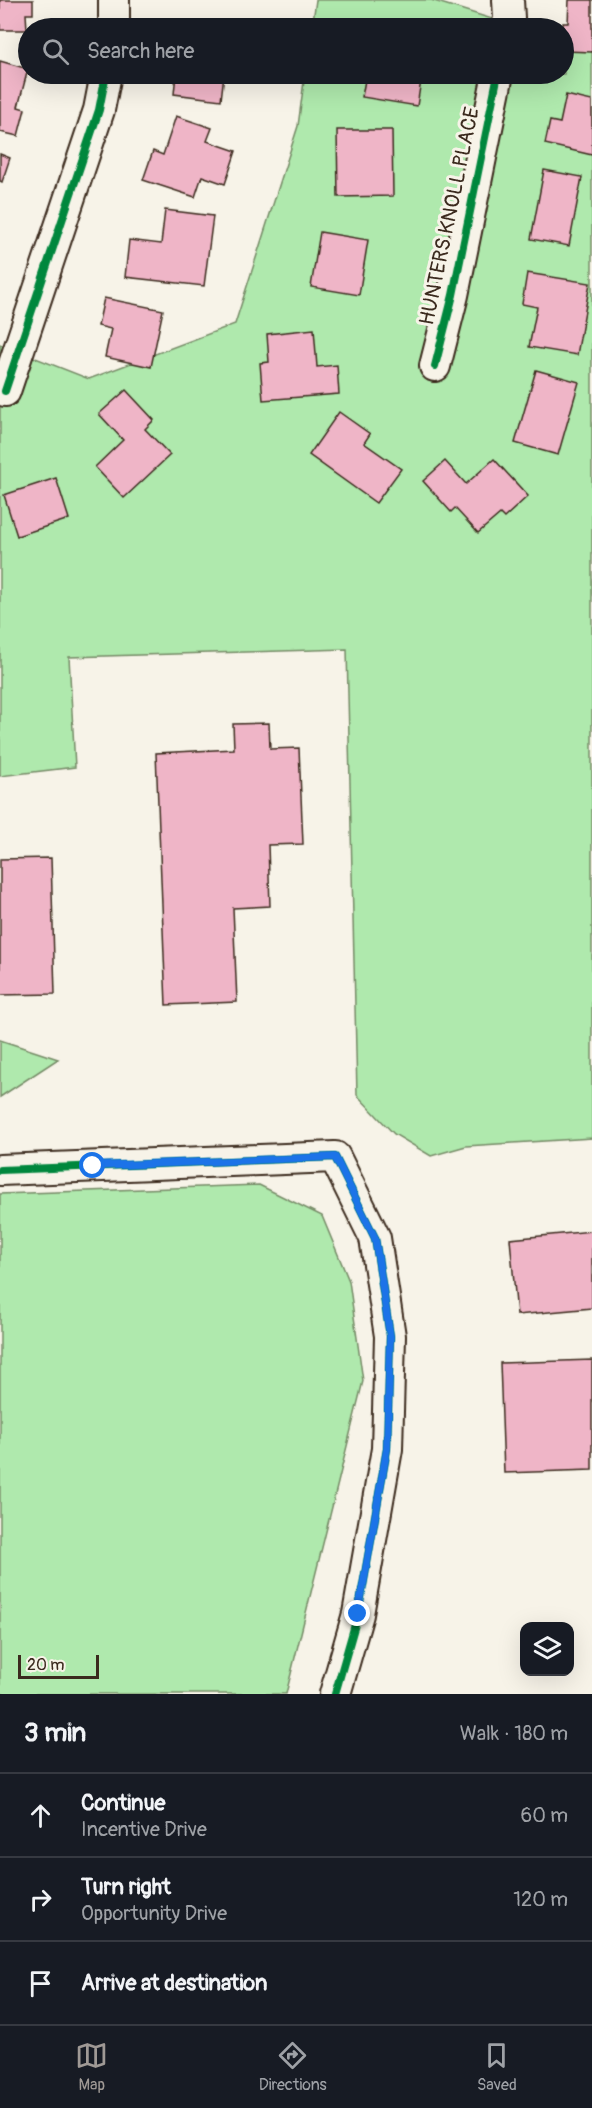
<!DOCTYPE html>
<html lang="en">
<head>
<meta charset="utf-8">
<style>
	body { margin:0; font-family:Pangolin,sans-serif; background:#20242c; color:#f1f3f6 }
	.controls { position:absolute; right:18px; bottom:18px; display:grid; overflow:hidden; border-radius:12px; box-shadow:0 6px 24px #0002 }
	.controls button { width:54px; height:54px; display:grid; place-items:center; padding:0; border:0; border-bottom:2px solid #363941; background:#171b24; color:#f1f3f6; font:30px sans-serif }
	.scale { position:absolute; left:18px; bottom:15px; width:81px; box-sizing:border-box; padding-left:6px; border:3px solid #3b2a1e; border-top:0; font-size:16px; line-height:21px; white-space:nowrap; color:#3b2a1e; -webkit-text-stroke:4px #f7f3e8; paint-order:stroke }
	.stop { position:absolute; width:18px; height:18px; margin:-14px; border:4px solid #1a73e8; border-radius:50%; background:#fff }
	.stop.end { background:#1a73e8; border-color:#fff; box-shadow:0 2px 6px #0008 }
	.list { margin:0; padding:0; list-style:none }
	h2 { display:flex; justify-content:space-between; align-items:center; height:78px; margin:0; padding:0 24px; font-size:26px }
	h2 small { font-size:20px; font-weight:400; color:#9ea1a6 }
	.list li { display:grid; grid-template-columns:39px 1fr auto; gap:18px; align-items:center; box-sizing:border-box; height:84px; padding:0 24px; border-top:2px solid #363941 }
	.list b { display:block; font-size:22px; white-space:nowrap }
	.list p { margin:0; font-size:20px; white-space:nowrap; color:#9ea1a6 }
	.list em { font-size:20px; font-style:normal; color:#9ea1a6 }
	.icon { flex:none; width:33px; height:33px; fill:none; stroke:currentColor; stroke-width:2; stroke-linecap:round; stroke-linejoin:round }
	.map { position:relative; flex:none; width:592px; height:1694px; overflow:hidden }
	.search { position:absolute; background:#171b24; box-shadow:0 6px 24px #0002; left:18px; right:18px; top:18px; height:66px; display:flex; align-items:center; gap:15px; box-sizing:border-box; padding:0 21px; border-radius:33px; color:#9ea1a6; font-size:22px }
	.sheet { height:330px; background:#171b24 }
	nav { display:flex; justify-content:space-around; align-items:center; box-sizing:border-box; height:84px; border-top:2px solid #363941; background:#171b24; font-size:16px; color:#9ea1a6 }
	nav a { display:grid; justify-items:center; gap:3px }
	nav .on { color:#9f9995 }
	.map>svg:first-child { display:block }
	.green { fill:#afe9ad; stroke:#758a66; stroke-width:1.5 }
	.building { fill:#efb5c7; stroke:#3b2a1e; stroke-width:1.5 }
	.lines { fill:none; stroke-linecap:round; stroke-linejoin:round }
	.minor-casing { stroke:#3b2a1e; stroke-width:34 }
	.minor { stroke:#f7f3e8; stroke-width:30 }
	.cycleway-casing { stroke:#f7f3e8; stroke-width:11 }
	.cycleway { stroke:#00873e; stroke-width:8 }
	.route { stroke:#1a73e8; stroke-width:8 }
	.labels { text-anchor:middle; stroke-width:6; stroke-linejoin:round; paint-order:stroke }
	.street-label { font-size:21px; fill:#3b2a1e; stroke:#f7f3e8 }
</style>
</head>
<body>
<div class="map">
<svg width="592" height="1694" viewBox="0 0 592 1694">
	<rect width="100%" height="100%" fill="#f7f3e8"/>
	<filter id="ink" filterUnits="userSpaceOnUse"><feTurbulence type="fractalNoise" baseFrequency=".0167" numOctaves="2"/><feDisplacementMap in="SourceGraphic" scale="12" xChannelSelector="R" yChannelSelector="G"/><feConvolveMatrix kernelMatrix="1 2 1 2 8 2 1 2 1" color-interpolation-filters="sRGB"/></filter>
	<g filter="url(#ink)">
		<!-- green -->
		<g class="green">
			<polygon points="316,0 431,0 521,28 312,28"/>
			<polygon points="564,42 592,51 592,1138 466,1146 431,1156 394,1134 357,1095 347,649 69,657 75,767 0,776 0,344 89,379 235,324 298,126 305,74 564,74"/>
			<polygon points="0,1040 58,1059 0,1097"/>
			<polygon points="259,1185 322,1216 349,1281 363,1381 286,1694 0,1694 0,1194"/>
		</g>
		<!-- building -->
		<g class="building">
			<polygon points="0,0 33,0 33,14 26,14 27,30 0,30"/>
			<polygon points="569,0 592,0 592,52 564,51 563,23 568,23"/>
			<polygon points="182,22 229,28 182,28"/>
			<polygon points="0,61 28,69 18,107 25,109 18,136 0,132"/>
			<polygon points="176,74 224,74 221,100 174,94"/>
			<polygon points="366,74 422,74 417,106 362,97"/>
			<polygon points="566,95 592,101 592,155 545,144 550,121 560,123"/>
			<polygon points="176,116 212,128 207,141 236,151 225,184 202,176 195,197 143,180 153,151 163,155"/>
			<polygon points="337,130 392,130 393,196 338,197"/>
			<polygon points="0,154 10,158 2,182 0,181"/>
			<polygon points="544,170 582,177 569,246 531,239"/>
			<polygon points="165,210 213,216 204,286 125,277 129,240 161,244"/>
			<polygon points="320,232 368,240 359,295 311,287"/>
			<polygon points="527,273 590,283 577,355 529,347 537,307 522,304"/>
			<polygon points="104,298 163,310 151,367 105,357 111,329 98,326"/>
			<polygon points="314,329 317,367 337,365 339,394 263,400 260,363 269,362 267,334"/>
			<polygon points="536,370 579,382 558,455 515,443"/>
			<polygon points="126,390 154,420 145,429 170,455 124,498 95,467 123,440 99,414"/>
			<polygon points="339,412 370,434 364,443 401,469 376,503 309,455"/>
			<polygon points="494,459 528,496 504,518 500,514 478,533 455,508 451,512 423,481 445,461 466,484"/>
			<polygon points="56,478 69,519 17,536 4,495"/>
			<polygon points="269,723 270,749 299,748 303,844 268,845 270,906 233,908 237,1002 166,1005 156,753 234,749 233,724"/>
			<polygon points="51,858 55,994 0,995 0,859"/>
			<polygon points="592,1231 592,1308 517,1315 510,1239"/>
			<polygon points="592,1360 592,1470 504,1473 500,1363"/>
		</g>
		<g class="lines">
			<!-- minor casing -->
			<g class="minor-casing">
				<g id="minor">
					<polyline points="114,0 114,28"/>
					<polyline points="507,28 509,18 508,0"/>
					<polyline points="435,366 453,295 498,74"/>
					<polyline points="5,391 99,110 106,74"/>
					<polyline points="0,1170 335,1157 375,1238 390,1336 387,1449 358,1614 335,1694"/>
				</g>
			</g>
			<!-- minor -->
			<use href="#minor" class="minor"/>
			<!-- cycleway casing -->
			<g class="cycleway-casing">
				<g id="cycleway">
					<polyline points="435,366 453,295 498,74"/>
					<polyline points="5,391 99,110 106,74"/>
					<polyline points="0,1170 335,1157 375,1238 390,1336 387,1449 358,1614 335,1694"/>
				</g>
			</g>
			<!-- cycleway -->
			<use href="#cycleway" class="cycleway"/>
		</g>
	</g>
	<g class="lines" filter="url(#ink)">
		<!-- route -->
		<polyline class="route" points="93,1166 335,1157 375,1238 390,1336 387,1449 358,1614"/>
	</g>
	<g class="labels">
		<!-- street labels -->
		<g class="street-label">
			<text transform="translate(449 216) rotate(-78)" y="7">HUNTERS KNOLL PLACE</text>
		</g>
	</g>
</svg>
<div class="controls">
<button><svg class="icon" aria-label="layers" viewBox="0 0 24 24"><path d="M12 4l9 5-9 5-9-5zM3 14l9 5 9-5"/></svg></button>
</div>
<div class="scale">20 m</div>
<div class="stop" style="left:93px;top:1166px"></div>
<div class="stop end" style="left:358px;top:1614px"></div>
<div class="search"><svg class="icon" aria-label="search" viewBox="0 0 24 24"><circle cx="10" cy="10" r="6"/><path d="M15 15l6 6"/></svg>Search here</div>
</div>
<section class="sheet">
<h2>3 min<small>Walk · 180 m</small></h2>
<ul class="list">
<li><svg class="icon" aria-label="ahead" viewBox="0 0 24 24"><path d="M12 20V5M6 11l6-6 6 6"/></svg><div><b>Continue</b><p>Incentive Drive</p></div><em>60 m</em></li>
<li><svg class="icon" aria-label="right" viewBox="0 0 24 24"><path d="M7 20v-9h11M14 6l5 5-5 5"/></svg><div><b>Turn right</b><p>Opportunity Drive</p></div><em>120 m</em></li>
<li><svg class="icon" aria-label="arrive" viewBox="0 0 24 24"><path d="M6 21V4h12l-3 4 3 4H6"/></svg><div><b>Arrive at destination</b></div></li>
</ul>
</section>
<nav>
<a class="on"><svg class="icon" aria-label="map" viewBox="0 0 24 24"><path d="M3 6l6-2 6 2 6-2v14l-6 2-6-2-6 2zM9 4v14M15 6v14"/></svg>Map</a>
<a><svg class="icon" aria-label="directions" viewBox="0 0 24 24"><path d="M12 3l9 9-9 9-9-9zM9 14v-3h6M13 9l2 2-2 2"/></svg>Directions</a>
<a><svg class="icon" aria-label="saved" viewBox="0 0 24 24"><path d="M7 4h10v16l-5-4-5 4z"/></svg>Saved</a>
</nav>
</body>
</html>
